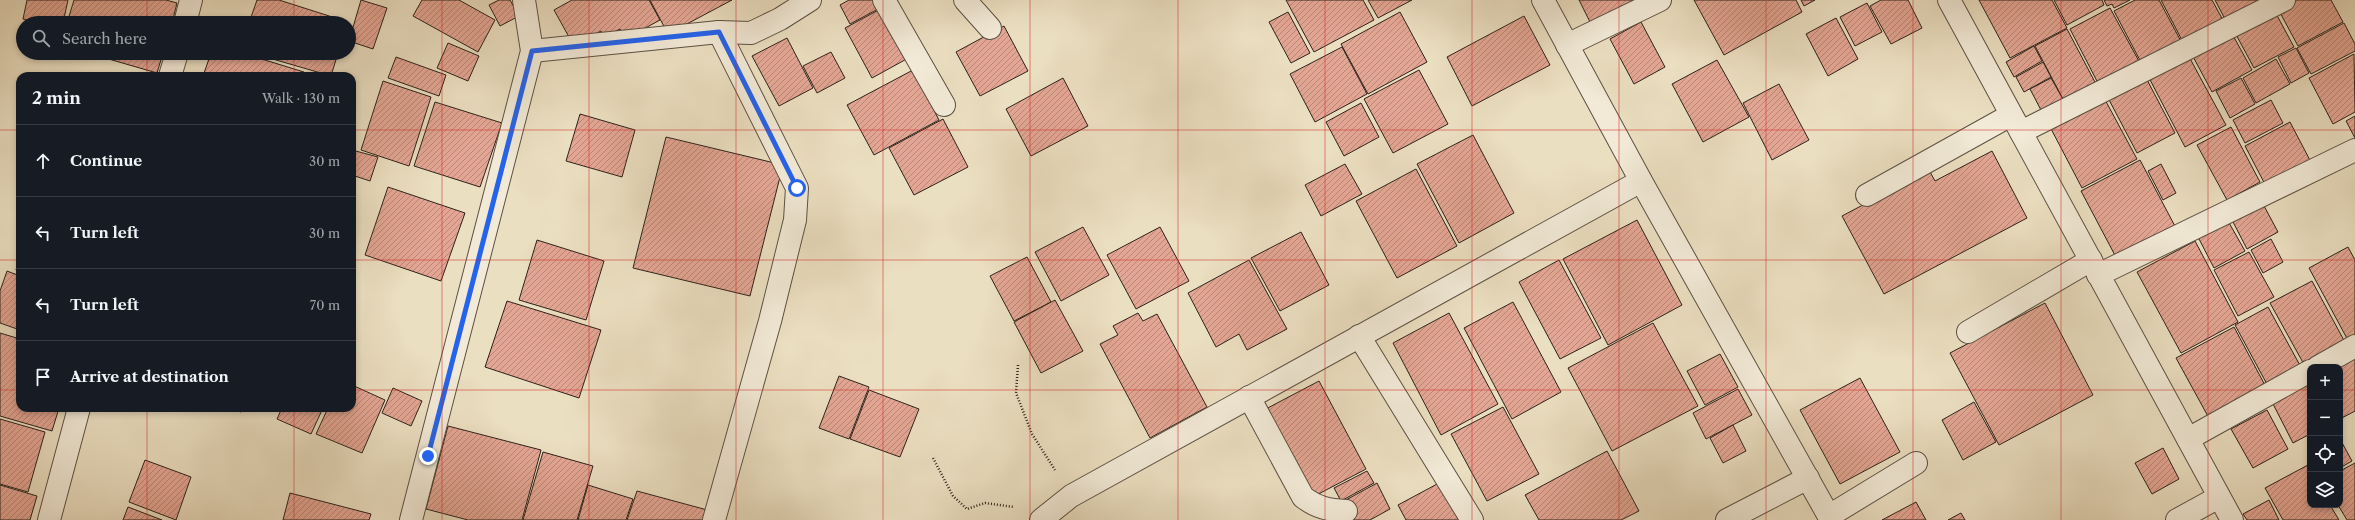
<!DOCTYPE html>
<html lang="en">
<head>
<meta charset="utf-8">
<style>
	body { margin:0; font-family:"Libre Caslon Text",serif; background:#242831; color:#f1f3f6 }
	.controls { position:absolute; right:12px; bottom:12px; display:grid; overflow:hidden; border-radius:8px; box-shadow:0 2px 6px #0003 }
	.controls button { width:36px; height:36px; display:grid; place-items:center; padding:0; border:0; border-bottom:1px solid #363941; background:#171b24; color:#f1f3f6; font:20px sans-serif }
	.stop { position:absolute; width:12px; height:12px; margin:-9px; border:3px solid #2563eb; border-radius:50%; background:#fff }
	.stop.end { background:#2563eb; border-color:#fff; box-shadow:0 1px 4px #0008 }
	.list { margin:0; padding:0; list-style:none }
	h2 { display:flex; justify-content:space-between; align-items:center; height:52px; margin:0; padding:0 16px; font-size:17px }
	h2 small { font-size:13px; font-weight:400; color:#9ea1a6 }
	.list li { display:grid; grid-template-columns:26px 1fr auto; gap:12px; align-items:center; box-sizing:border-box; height:72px; padding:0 16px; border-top:1px solid #363941 }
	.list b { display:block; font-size:15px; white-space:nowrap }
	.list em { font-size:13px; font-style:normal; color:#9ea1a6 }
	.icon { flex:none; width:22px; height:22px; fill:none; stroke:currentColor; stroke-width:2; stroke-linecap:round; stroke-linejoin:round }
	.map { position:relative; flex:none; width:2355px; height:520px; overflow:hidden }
	.search { position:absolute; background:#171b24; box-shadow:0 2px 6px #0003; left:16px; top:16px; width:340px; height:44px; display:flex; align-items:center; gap:10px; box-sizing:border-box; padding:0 14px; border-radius:22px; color:#9ea1a6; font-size:15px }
	.panel { position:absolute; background:#171b24; box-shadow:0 2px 6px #0003; left:16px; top:72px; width:340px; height:340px; border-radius:12px }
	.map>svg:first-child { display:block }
	.building { fill:url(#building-hatch); stroke:#2d221a }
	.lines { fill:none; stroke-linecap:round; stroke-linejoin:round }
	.minor-casing { stroke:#5c5144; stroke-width:24 }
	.path { stroke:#2d221a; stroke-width:2.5; stroke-dasharray:1 2; stroke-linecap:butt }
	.minor { stroke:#f2ead7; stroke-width:22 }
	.route { stroke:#2563eb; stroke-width:5 }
	.grid { fill:none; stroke:#d62828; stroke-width:1; stroke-opacity:0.55 }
</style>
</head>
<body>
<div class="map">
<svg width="2355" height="520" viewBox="0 0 2355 520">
	<defs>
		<pattern id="building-hatch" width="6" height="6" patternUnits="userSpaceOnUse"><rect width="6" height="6" fill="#e4a694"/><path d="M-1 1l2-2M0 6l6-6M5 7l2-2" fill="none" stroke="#b98778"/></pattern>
	</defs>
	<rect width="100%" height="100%" fill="#ebdfc1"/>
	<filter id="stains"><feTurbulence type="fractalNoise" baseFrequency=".005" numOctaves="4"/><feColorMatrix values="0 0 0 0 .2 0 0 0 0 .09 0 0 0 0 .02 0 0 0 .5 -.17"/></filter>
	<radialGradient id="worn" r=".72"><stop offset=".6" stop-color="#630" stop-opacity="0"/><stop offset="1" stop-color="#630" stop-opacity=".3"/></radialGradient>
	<!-- building -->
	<g class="building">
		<polygon points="27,0 68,0 63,23 38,23 23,19"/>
		<polygon points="74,0 166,0 177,3 172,23 67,23"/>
		<polygon points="257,0 279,0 348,22 249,23"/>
		<polygon points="361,0 387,8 373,49 349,41"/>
		<polygon points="422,0 459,0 495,20 478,52 413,16"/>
		<polygon points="499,0 510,0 519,16 500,26 489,5"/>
		<polygon points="572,0 649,0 660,20 625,39 620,29 604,37 601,31 574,46 554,10"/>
		<polygon points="650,0 732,0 668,34"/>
		<polygon points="849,0 874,0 878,9 850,24 840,5"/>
		<polygon points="1286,0 1363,0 1374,20 1314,52"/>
		<polygon points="1368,0 1412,0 1378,18"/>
		<polygon points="1579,0 1646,0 1593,28"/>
		<polygon points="1694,0 1796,0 1802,12 1724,55"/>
		<polygon points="1801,0 1815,0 1804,6"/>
		<polygon points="1881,0 1908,0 1922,28 1891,44 1870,6"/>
		<polygon points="1979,0 2052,0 2067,28 2010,58"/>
		<polygon points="2054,0 2102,0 2104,5 2067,25"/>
		<polygon points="2104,0 2130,0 2114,8 2112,4 2107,6"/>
		<polygon points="2135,0 2159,0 2184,47 2144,68 2114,11"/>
		<polygon points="2161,0 2212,0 2225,24 2185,46"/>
		<polygon points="2215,0 2266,0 2227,23"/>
		<polygon points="2291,0 2331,0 2343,22 2298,46 2277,7"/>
		<polygon points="1867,3 1882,32 1855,46 1840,17"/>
		<polygon points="886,6 912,56 872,78 845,28"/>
		<polygon points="2110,8 2140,63 2099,85 2070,29"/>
		<polygon points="2273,8 2294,47 2254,68 2233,29"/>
		<polygon points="1288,12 1310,53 1291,63 1269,22"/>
		<polygon points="1400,12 1427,62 1368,94 1341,44"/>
		<polygon points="1524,16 1550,65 1472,106 1447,57"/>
		<polygon points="1836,18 1858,59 1828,76 1806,34"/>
		<polygon points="1641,22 1665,67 1634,84 1610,39"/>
		<polygon points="2344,23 2355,44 2355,51 2311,74 2297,48"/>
		<polygon points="1004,26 1028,71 980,96 956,52"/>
		<polygon points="2067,29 2096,84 2064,101 2035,46"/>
		<polygon points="2230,30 2252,70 2212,92 2190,51"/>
		<polygon points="787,38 813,88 779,106 752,56"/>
		<polygon points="448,43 479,56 468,81 437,68"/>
		<polygon points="2034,46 2042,61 2014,77 2006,62"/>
		<polygon points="1342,47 1367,94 1315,122 1290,74"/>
		<polygon points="2296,48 2309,73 2291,83 2278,57"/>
		<polygon points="831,52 845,78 817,93 803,66"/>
		<polygon points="88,53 163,53 157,73"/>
		<polygon points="211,53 242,53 304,72 303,76 203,76"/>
		<polygon points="252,53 338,53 331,76"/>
		<polygon points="2187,53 2226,125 2185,147 2147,74"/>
		<polygon points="2354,54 2355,112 2333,124 2309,78"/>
		<polygon points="396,57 446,75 439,96 388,78"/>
		<polygon points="2276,59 2290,84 2256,103 2243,78"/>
		<polygon points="1717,60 1749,117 1703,142 1672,84"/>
		<polygon points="2043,62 2051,77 2024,92 2016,77"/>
		<polygon points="913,70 939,120 874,155 847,105"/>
		<polygon points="1419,70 1448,124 1393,153 1364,99"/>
		<polygon points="2145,76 2175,133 2137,153 2107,96"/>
		<polygon points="1063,78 1088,126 1031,156 1006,109"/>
		<polygon points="2051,78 2064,101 2042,112 2030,89"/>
		<polygon points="2241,78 2255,104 2230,118 2216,91"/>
		<polygon points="383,81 431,97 409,166 361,150"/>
		<polygon points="1779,84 1809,140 1772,160 1743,103"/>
		<polygon points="2103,96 2137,159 2082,188 2049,125"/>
		<polygon points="2271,100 2283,123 2245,143 2233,120"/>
		<polygon points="435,102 502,123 480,187 414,166"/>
		<polygon points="1361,103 1379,137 1344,156 1326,122"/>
		<polygon points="580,114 635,130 622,177 566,161"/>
		<polygon points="2355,116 2355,138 2346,121"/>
		<polygon points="943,119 968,167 914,195 889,148"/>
		<polygon points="2290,122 2313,166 2268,190 2245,146"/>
		<polygon points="2231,127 2260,182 2227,200 2197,145"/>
		<polygon points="1473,135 1514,213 1459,243 1417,164"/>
		<polygon points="666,137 783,165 750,296 633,268"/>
		<polygon points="352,150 378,157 370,181 352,175"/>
		<polygon points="1992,151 2027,218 1884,294 1842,216 1929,170 1935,181"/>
		<polygon points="2140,160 2177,230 2118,261 2081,191"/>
		<polygon points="1345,164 1362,194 1321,216 1305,185"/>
		<polygon points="2161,164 2176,193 2163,200 2148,171"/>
		<polygon points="1416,169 1457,246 1397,278 1356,201"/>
		<polygon points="388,187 465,213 441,281 365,255"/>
		<polygon points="2263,204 2278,232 2247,249 2232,220"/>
		<polygon points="1637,220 1682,305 1608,345 1563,259"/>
		<polygon points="2228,221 2245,251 2214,268 2198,237"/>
		<polygon points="1083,227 1109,275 1061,301 1035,252"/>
		<polygon points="1160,227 1189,281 1136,309 1107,255"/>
		<polygon points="1301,232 1329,285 1280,311 1251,258"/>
		<polygon points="2271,239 2283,262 2263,273 2251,250"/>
		<polygon points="537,240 604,261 586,320 519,300"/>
		<polygon points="2195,241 2238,322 2181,353 2137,272"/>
		<polygon points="2348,247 2355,260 2355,341 2350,344 2309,268"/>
		<polygon points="2249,252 2274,297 2238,316 2214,270"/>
		<polygon points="20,256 20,271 16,270"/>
		<polygon points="1027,257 1051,302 1014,321 990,276"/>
		<polygon points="1249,260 1287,329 1247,350 1239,334 1216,347 1188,293"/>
		<polygon points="1559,260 1601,338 1560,359 1519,282"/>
		<polygon points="7,271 20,276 20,330 0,323 0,291"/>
		<polygon points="2312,281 2347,346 2306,368 2270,303"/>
		<polygon points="1055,300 1083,351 1041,373 1014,322"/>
		<polygon points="507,301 601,330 579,398 485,367"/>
		<polygon points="1513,302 1561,392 1512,419 1464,328"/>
		<polygon points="2045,303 2093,395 1999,445 1950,353"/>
		<polygon points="2268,307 2302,369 2269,388 2235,325"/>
		<polygon points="1138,313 1143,321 1157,314 1207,407 1150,438 1100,344 1118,335 1113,326"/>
		<polygon points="1449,313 1498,404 1441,435 1393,343"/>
		<polygon points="1653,323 1698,406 1612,451 1568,368"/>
		<polygon points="2234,327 2267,389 2210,420 2176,358"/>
		<polygon points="0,333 20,339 20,408 59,408 52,431 0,416"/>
		<polygon points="1720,354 1738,387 1705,405 1687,371"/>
		<polygon points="2352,355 2355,360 2355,411 2340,419 2340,367"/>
		<polygon points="839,376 869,387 849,439 819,428"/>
		<polygon points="1860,378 1900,452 1840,484 1800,410"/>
		<polygon points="1319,381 1366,469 1309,499 1262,411"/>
		<polygon points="2310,382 2310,434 2293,443 2272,402"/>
		<polygon points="352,385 385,400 362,453 316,434 328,408 352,408"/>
		<polygon points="393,388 422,401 411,426 382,413"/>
		<polygon points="1738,389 1752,415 1706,439 1693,413"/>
		<polygon points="869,390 919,409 900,457 850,439"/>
		<polygon points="1974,402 1996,442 1963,460 1942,420"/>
		<polygon points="1503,407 1539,474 1487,501 1451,434"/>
		<polygon points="230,408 243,408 241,412"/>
		<polygon points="282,408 323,408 311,434 277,419"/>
		<polygon points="2267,410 2288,449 2253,468 2231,429"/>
		<polygon points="0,419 45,432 28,492 0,484"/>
		<polygon points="1733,425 1746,451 1723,463 1710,438"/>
		<polygon points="448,426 541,450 522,520 468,520 426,509"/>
		<polygon points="2340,439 2352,461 2340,468"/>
		<polygon points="2163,448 2179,479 2152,494 2135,463"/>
		<polygon points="1607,451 1639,511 1621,520 1539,520 1525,495"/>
		<polygon points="543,452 593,466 577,520 523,520"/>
		<polygon points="145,460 191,477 176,520 129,502"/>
		<polygon points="2355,463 2355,520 2347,520 2338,505 2340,471"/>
		<polygon points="2308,465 2310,469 2310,505 2330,505 2339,520 2283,520 2265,488"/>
		<polygon points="1367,471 1374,483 1341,501 1334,488"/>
		<polygon points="1377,483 1390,509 1370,520 1354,520 1344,501"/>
		<polygon points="1439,483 1459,520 1406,520 1398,505"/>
		<polygon points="0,485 37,496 30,520 0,520"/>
		<polygon points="588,485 633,499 626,520 578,520"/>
		<polygon points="637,491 711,511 709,520 627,520"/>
		<polygon points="290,493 371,514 369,520 283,520"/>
		<polygon points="2269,500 2279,520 2247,520 2243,514"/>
		<polygon points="1916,502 1926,520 1882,520"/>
		<polygon points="128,507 162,520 123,520"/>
		<polygon points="1961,513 1965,520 1948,520"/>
	</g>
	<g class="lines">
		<!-- minor casing -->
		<g class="minor-casing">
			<g id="minor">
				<polyline points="884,0 944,105"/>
				<polyline points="965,0 990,28"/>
				<polyline points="1543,0 1641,181 1831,520"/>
				<polyline points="1949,0 2232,520"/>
				<polyline points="185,23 191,0"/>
				<polyline points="1567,45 1660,0"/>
				<polyline points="532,51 719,32 751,33 780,19 810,0"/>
				<polyline points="170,76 177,53"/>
				<polyline points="2021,132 2284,0"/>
				<polyline points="1867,195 2011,115"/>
				<polyline points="2098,275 2355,150"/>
				<polyline points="1968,332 2091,260"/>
				<polyline points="1359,336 1472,520"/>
				<polyline points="2318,367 2355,346"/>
				<path d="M1249 397 1303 497C1317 508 1329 510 1346 511"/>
				<polyline points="2188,439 2310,371"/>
				<polyline points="1829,516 1916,463"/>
				<polyline points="49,520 79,408"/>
				<polyline points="411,520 532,51 524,0"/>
				<polyline points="714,520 770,321 795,220 797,188 719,32"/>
				<polyline points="1041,520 1071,496 1641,181"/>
				<polyline points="1727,520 1808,478"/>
				<polyline points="2177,520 2219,497"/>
			</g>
		</g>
		<!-- path -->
		<g class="path">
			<polyline points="1018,365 1016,393 1032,434 1055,470"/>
			<polyline points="933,458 953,496 967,509 985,503 1014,507"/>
		</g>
		<!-- minor -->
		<use href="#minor" class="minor"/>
	</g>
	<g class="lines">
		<!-- route -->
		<polyline class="route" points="428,456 532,51 719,32 797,188"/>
	</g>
	<!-- grid -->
	<path class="grid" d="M147 0V23M294 0V23M442 0V520M589 0V520M736 0V520M883 0V520M1030 0V520M1178 0V520M1325 0V520M1472 0V520M1619 0V520M1766 0V520M1913 0V520M2061 0V520M2208 0V520M147 53V76M294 53V76M0 130H20M352 130H2355M0 260H20M352 260H2355M0 390H20M352 390H2310M2340 390H2355M147 408V520M294 408V520"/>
	<rect width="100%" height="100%" filter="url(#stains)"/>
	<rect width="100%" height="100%" fill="url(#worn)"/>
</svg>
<div class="controls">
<button>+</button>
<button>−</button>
<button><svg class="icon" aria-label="locate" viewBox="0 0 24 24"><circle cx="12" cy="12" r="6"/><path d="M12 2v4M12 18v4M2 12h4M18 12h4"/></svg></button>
<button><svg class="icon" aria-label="layers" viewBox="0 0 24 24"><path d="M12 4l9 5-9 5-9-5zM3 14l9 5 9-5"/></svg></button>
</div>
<div class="stop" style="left:797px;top:188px"></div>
<div class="stop end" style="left:428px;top:456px"></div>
<div class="search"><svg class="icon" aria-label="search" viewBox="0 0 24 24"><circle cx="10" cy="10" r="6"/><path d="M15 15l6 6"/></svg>Search here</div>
<section class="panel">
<h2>2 min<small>Walk · 130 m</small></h2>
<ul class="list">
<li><svg class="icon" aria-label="ahead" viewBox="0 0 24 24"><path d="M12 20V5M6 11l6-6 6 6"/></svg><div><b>Continue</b></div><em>30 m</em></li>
<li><svg class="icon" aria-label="left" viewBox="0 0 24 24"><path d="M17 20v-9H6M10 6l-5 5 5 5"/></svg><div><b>Turn left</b></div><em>30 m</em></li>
<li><svg class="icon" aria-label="left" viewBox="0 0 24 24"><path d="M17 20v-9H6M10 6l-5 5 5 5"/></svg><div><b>Turn left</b></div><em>70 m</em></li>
<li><svg class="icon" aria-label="arrive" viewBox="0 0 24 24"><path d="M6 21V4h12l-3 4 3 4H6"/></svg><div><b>Arrive at destination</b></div></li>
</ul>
</section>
</div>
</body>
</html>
